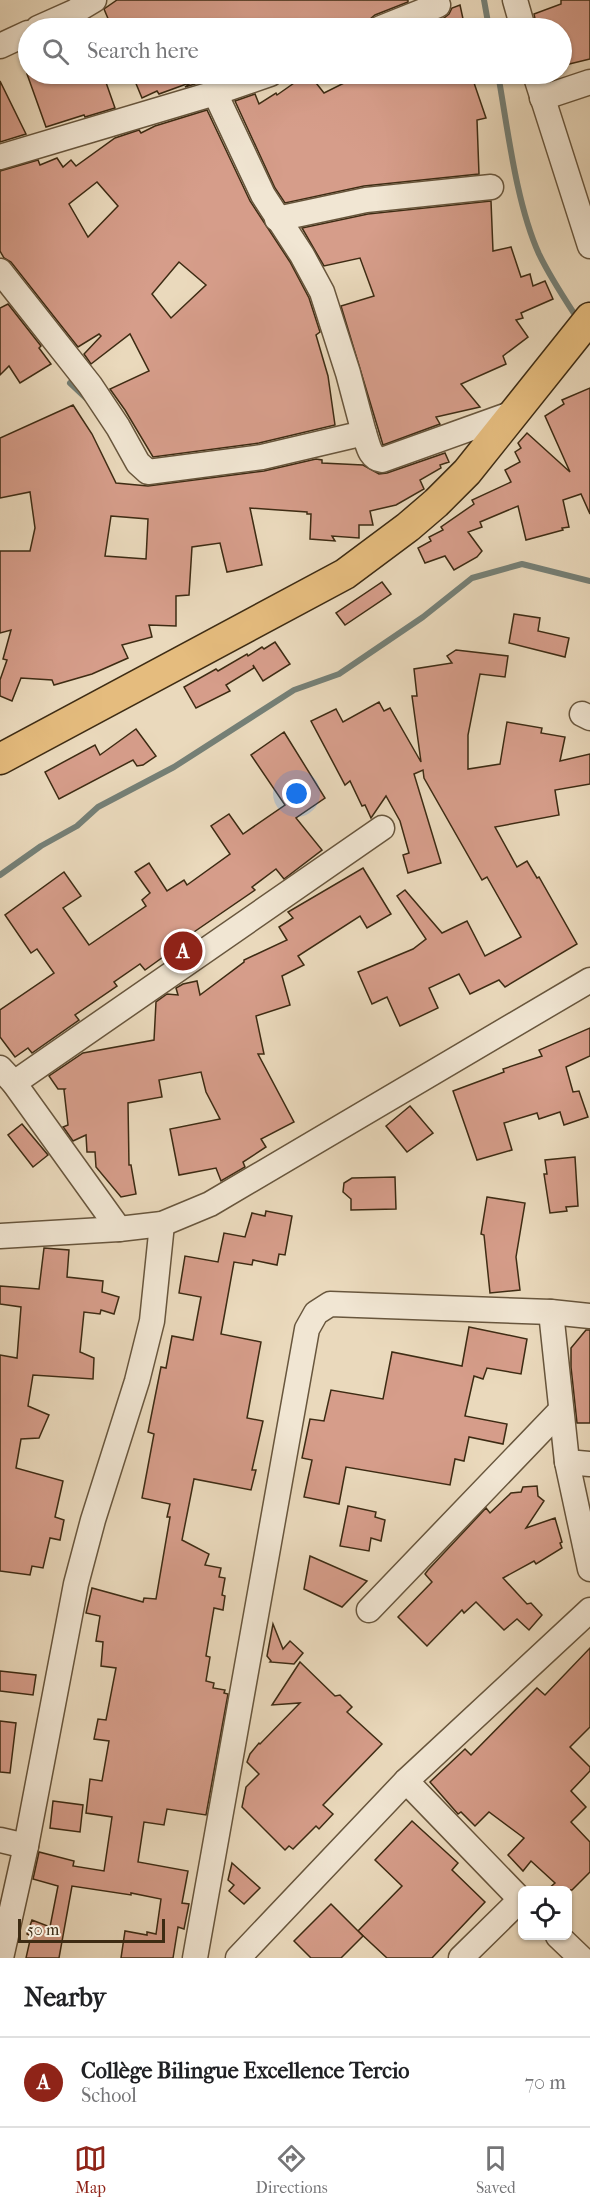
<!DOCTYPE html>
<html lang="en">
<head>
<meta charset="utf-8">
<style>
	body { margin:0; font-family:"IM FELL French Canon",serif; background:#f2f2f2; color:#202124 }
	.controls { position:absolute; right:18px; bottom:18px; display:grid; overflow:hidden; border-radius:9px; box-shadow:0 2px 4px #0004 }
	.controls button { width:54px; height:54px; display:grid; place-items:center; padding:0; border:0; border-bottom:2px solid #e0e0e0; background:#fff; color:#202124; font:30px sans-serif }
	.scale { position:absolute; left:18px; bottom:15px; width:147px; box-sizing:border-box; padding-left:6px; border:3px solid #3d2b13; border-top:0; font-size:16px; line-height:21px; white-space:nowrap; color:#3d2b13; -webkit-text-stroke:4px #f1e6d3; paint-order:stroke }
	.you { position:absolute; left:297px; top:794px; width:21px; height:21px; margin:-15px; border:4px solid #fff; border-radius:50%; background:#1a73e8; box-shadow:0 0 0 9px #1a73e833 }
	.badge { display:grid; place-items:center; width:39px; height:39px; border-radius:50%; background:#8f2418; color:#fff; font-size:20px; font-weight:700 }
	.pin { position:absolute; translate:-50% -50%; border:3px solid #fff; box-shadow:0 2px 6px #0006 }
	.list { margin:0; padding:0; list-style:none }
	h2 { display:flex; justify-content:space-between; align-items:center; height:78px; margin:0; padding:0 24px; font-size:26px }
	h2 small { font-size:20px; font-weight:400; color:#757577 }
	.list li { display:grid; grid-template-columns:39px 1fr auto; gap:18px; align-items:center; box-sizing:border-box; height:90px; padding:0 24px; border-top:2px solid #e0e0e0 }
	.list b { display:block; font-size:22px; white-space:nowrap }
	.list p { margin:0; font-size:20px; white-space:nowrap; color:#757577 }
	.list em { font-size:20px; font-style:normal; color:#757577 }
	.icon { flex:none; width:33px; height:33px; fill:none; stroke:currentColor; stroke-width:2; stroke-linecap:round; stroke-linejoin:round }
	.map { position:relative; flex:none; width:590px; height:1958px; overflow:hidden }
	.search { position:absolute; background:#fff; box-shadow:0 2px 4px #0004; left:18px; right:18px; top:18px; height:66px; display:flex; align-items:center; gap:15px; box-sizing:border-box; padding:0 21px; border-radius:33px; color:#757577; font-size:22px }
	.sheet { height:168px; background:#fff }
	nav { display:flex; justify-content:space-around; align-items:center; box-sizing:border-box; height:84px; border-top:2px solid #e0e0e0; background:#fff; font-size:16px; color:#757577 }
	nav a { display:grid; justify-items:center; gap:3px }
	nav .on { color:#8f2418 }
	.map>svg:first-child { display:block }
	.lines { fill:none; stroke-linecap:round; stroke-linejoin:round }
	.stream { stroke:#758077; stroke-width:6 }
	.building { fill:#d69d8a; stroke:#3d2b13; stroke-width:1.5; fill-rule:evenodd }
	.minor-casing { stroke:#68563d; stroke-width:27 }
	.major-casing { stroke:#3d2b13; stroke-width:33 }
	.minor { stroke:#f1e6d3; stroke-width:24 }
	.major { stroke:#e5bc7e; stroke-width:30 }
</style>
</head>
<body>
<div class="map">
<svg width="590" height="1958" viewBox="0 0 590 1958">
	<rect width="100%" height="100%" fill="#ead9bc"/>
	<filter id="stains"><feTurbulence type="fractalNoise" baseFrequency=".00333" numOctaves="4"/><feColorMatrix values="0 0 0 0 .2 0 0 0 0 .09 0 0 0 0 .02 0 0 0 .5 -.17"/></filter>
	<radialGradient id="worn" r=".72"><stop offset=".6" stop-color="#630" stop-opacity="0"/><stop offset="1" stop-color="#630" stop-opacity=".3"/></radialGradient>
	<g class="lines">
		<!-- stream -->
		<g class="stream">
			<polyline points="484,0 489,28"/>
			<path d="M498 74C508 130 516 203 539 254 550 277 564 298 577 318"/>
			<polyline points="70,383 87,399"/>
			<polyline points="0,875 41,846 77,826 98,807 174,767 294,690 339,674 423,617 472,578 522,564 590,581"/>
		</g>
	</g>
	<!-- building -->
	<g class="building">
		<polygon points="117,0 408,0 408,2 375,15 369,20 367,28 112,28 104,9"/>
		<polygon points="561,0 590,0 590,59 561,66 561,28 537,28 534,14 561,4"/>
		<polygon points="460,5 465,28 418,28 444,18 449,14 452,8"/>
		<polygon points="27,74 103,74 115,108 85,117 84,115 46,127"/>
		<polygon points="132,74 228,74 185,87 192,82 159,94 157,91 142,98"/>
		<polygon points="307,74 309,74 324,93 362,74 471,74 486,118 477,120 479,174 364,186 285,203 275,188 235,101 255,94 259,104 276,93 277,95"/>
		<polygon points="0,81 26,134 0,142"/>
		<path d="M207 110 250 201 290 262 309 298 320 332 316 335 328 376 335 425 259 443 153 457 125 410 110 389 149 371 130 334 91 364 84 354 101 336 99 334 78 347 11 262 4 258 0 251V171L38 160 40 165 57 158 63 167 71 160 76 166 115 138 139 130 141 133 155 126ZM97 182 118 206 88 237 69 204ZM179 262 206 285 171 318 152 294Z"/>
		<polygon points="491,201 493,251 511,247 521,277 530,274 533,286 545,281 553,299 521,313 523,318 516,320 528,337 503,356 506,364 461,384 480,407 436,417 440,424 383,445 341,306 374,296 360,258 324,266 302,228 368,214"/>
		<polygon points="8,304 41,346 39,348 51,364 20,383 9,366 0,375 0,308"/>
		<polygon points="590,388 590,514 581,494 563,500 569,527 562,528 563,530 526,540 518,506 480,522 482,527 468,532 482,551 477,557 454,570 445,556 425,563 418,548 431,541 429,537 443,530 441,527 474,504 472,500 511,482 505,470 520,462 515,452 521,448 518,443 527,433 570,472 545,416 564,404 562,400"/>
		<path d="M73 405 92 434 116 483 148 486 264 471 316 459 322 460V463L363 465 379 474 387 473 445 453 449 462 440 465 441 468 420 480 424 489 396 505 370 511 373 525H359V538L332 536 335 541 310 539 311 514H307V512L250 508 262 565 227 572 220 543 192 547 189 595 176 596V626L149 625 152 637 122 645 128 658 92 674 54 685 52 680 21 678 12 701 0 696V680L7 660 3 659 11 630 0 633V551H30L35 528 30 492 0 498V438ZM111 516 148 519 146 559 105 556Z"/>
		<polygon points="382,582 391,594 345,625 336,613"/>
		<polygon points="514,614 540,618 538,631 569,638 565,657 509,643"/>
		<polygon points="275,642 290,664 263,681 253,665 254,668 226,685 230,691 196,708 184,687 216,669 218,671 247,654 248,656 262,647 264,649"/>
		<polygon points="456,650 508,656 505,677 480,674 468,735 468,769 500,764 507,722 542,728 541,733 565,737 560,761 590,754 590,784 555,790 559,815 495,827 517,867 527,861 537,878 539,877 577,944 505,987 499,980 470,994 459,974 429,988 438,1008 400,1026 387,997 372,1004 358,972 413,949 426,939 397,896 405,890 442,933 467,921 485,956 521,937 487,877 482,880 424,778 423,770 414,774 441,863 408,873 403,855 409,853 400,821 386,796 371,818 365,805 362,806 350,781 345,785 311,721 336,709 343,722 379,702 384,711 390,708 421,762 412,696 417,696 414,669 452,663 447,656"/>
		<polygon points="136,729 156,756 143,765 137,766 133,760 59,799 45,772 95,745 100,755"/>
		<polygon points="284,732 325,798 296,818 322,850 284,879 276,869 252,887 255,890 175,945 177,947 145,970 140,964 114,982 117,986 75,1015 79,1020 32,1053 28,1048 15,1057 0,1037 0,1010 54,973 37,949 31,953 5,915 64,872 81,896 63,908 89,945 146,906 142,900 150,893 135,872 149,863 167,891 184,880 187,885 230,854 211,826 229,814 243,834 285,805 251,755"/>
		<polygon points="363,868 391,914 367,928 360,916 298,956 304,965 282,976 290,1005 256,1016 264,1054 258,1054 294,1122 261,1139 266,1147 243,1162 245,1167 221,1181 216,1168 179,1175 170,1129 220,1119 206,1092 201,1072 159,1080 162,1097 128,1103 129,1165 131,1165 136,1194 121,1197 96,1167 95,1152 87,1152 86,1135 73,1141 64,1128 63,1127 68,1125 64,1090 65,1089 58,1089 49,1076 83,1053 154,1040 156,1002 167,994 178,995 176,988 183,984 197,981 200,995 244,962 244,960 287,940 279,927 293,918 288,912"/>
		<polygon points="590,1028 590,1056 566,1067 573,1092 579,1091 588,1117 564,1125 560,1112 539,1119 537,1113 504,1123 512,1150 477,1160 453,1091 504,1072 503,1069 542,1056 539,1050"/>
		<polygon points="410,1106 433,1133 407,1152 386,1126"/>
		<polygon points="22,1124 48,1155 33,1167 8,1135"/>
		<polygon points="575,1157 578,1206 566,1207 567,1211 550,1213 544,1174 547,1174 545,1160"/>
		<polygon points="395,1177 396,1209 351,1210 351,1199 343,1192 344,1183 352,1178"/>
		<polygon points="487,1197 525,1203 516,1257 520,1290 490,1293 484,1235 481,1234"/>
		<polygon points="266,1211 292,1216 285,1255 279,1254 277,1265 253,1260 252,1265 234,1262 221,1334 261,1342 247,1418 263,1421 252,1470 256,1470 251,1490 194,1479 182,1540 209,1554 205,1565 221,1568 219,1577 225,1578 222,1595 225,1596 223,1610 214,1608 206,1656 210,1657 206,1681 214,1683 213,1688 225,1690 224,1693 228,1694 206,1815 167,1809 164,1825 144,1822 138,1862 188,1871 182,1903 189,1904 184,1929 178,1927 173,1958 121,1958 125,1931 147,1935 147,1932 156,1934 161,1899 131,1893 131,1895 72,1886 59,1958 26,1958 31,1936 27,1934 32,1920 50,1927 58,1886 33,1879 39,1852 74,1861 73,1866 104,1871 112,1817 86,1813 90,1779 102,1781 109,1741 94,1739 98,1719 106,1720 116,1668 101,1666 103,1642 96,1641 100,1616 86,1613 92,1588 143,1602 144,1598 156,1599 170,1517 167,1517 170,1504 142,1498 154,1434 148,1432 161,1367 166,1368 172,1336 193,1340 201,1297 179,1293 185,1256 218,1262 224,1233 245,1237 252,1213 265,1216"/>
		<polygon points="44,1248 69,1250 67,1277 103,1281 102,1292 119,1297 114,1314 101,1310 100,1314 84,1312 80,1352 94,1358 93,1379 33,1375 28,1406 49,1415 39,1438 21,1439 16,1468 63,1481 55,1517 64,1520 60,1540 50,1538 43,1568 32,1566 30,1575 0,1571 0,1355 17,1358 21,1307 0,1304 0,1286 39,1289"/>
		<polygon points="469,1327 527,1339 521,1374 487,1368 483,1379 474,1376 465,1416 507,1424 503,1444 469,1437 464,1461 455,1459 450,1485 346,1467 339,1504 304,1497 312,1460 302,1458 310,1419 324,1421 331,1390 383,1399 392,1352 462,1366"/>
		<polygon points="586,1330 590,1330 590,1423 577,1423 571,1367 571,1348"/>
		<polygon points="537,1486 538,1496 544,1501 526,1528 555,1518 562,1542 560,1543 562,1548 536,1564 534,1561 503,1578 527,1604 531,1603 542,1615 529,1630 517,1619 504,1630 476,1602 464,1613 462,1610 427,1646 398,1617 432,1582 425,1574 428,1570 486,1508 490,1513 511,1493 521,1492 523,1487"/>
		<polygon points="348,1506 376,1512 375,1517 385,1520 381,1541 371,1538 369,1551 340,1546"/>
		<polygon points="310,1556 367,1581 342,1607 304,1589"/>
		<polygon points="273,1624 283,1649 290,1641 303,1653 294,1664 270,1662 271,1661 267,1656"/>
		<polygon points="590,1648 590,1727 570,1747 590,1767 590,1771 571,1791 586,1807 571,1822 590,1842 590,1872 572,1890 547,1890 555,1883 531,1861 523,1871 508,1855 524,1838 489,1812 475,1826 461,1812 458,1814 430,1782 465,1749 471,1755 537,1688 545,1695"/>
		<polygon points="300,1662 335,1696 340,1695 352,1707 347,1712 382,1744 323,1805 333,1814 319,1829 316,1826 293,1849 289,1846 285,1850 242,1807 246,1787 259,1774 247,1762 250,1754 259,1743 260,1744 300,1703 272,1705"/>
		<polygon points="0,1671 36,1675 33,1695 0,1691"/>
		<polygon points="0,1721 16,1723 10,1773 0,1772"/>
		<polygon points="53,1801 83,1805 80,1832 50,1828"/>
		<polygon points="412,1821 458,1863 452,1870 485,1902 432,1958 387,1958 358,1931 402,1886 375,1860"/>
		<polygon points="232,1863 260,1888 244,1904 229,1891 234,1885 228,1880"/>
		<polygon points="331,1904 363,1936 341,1958 311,1958 294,1941"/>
	</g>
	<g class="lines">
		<!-- minor casing -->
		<g class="minor-casing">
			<g id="minor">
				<polyline points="515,0 523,28"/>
				<polyline points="38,28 74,12 94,0"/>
				<polyline points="381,28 438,5"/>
				<polyline points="0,46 28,33"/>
				<polyline points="535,74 590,246"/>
				<polyline points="542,98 590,82"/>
				<polyline points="0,157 215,93 270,74"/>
				<polyline points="277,219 366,200 491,187"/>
				<polyline points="0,271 90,385 118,427 138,463 148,472 262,457 364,433 348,373 322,292 302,255 263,195 215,93"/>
				<path d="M364 433C368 444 369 458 382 460L516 412"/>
				<polyline points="582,714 590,718"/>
				<polyline points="0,1068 14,1083 119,1229"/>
				<polyline points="14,1083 382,828"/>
				<polyline points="0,1236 119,1229 162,1224 210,1204 590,980"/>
				<polyline points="551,1312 567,1462 590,1569"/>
				<polyline points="567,1462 590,1464"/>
				<polyline points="369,1610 561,1410"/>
				<polyline points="406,1781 522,1901"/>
				<polyline points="0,1840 26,1846"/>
				<polyline points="558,1936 581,1958"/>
				<polyline points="1,1958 26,1846 76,1584 93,1520 137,1381 152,1321 162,1224"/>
				<polyline points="195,1958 307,1329 316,1313 330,1304 551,1312 590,1316"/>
				<polyline points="238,1958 406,1781 590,1610"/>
				<polyline points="461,1958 521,1899"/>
			</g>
		</g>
		<!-- major casing -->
		<g class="major-casing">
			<polyline id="major" points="0,759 345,574 408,527 436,503 467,472 590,318"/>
		</g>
		<!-- minor -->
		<use href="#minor" class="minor"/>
		<!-- major -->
		<use href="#major" class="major"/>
	</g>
	<rect width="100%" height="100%" filter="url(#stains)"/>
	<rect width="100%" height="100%" fill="url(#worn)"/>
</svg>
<div class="controls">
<button><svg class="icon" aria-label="locate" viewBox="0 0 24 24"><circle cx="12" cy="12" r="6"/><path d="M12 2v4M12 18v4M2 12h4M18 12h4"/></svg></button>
</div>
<div class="scale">50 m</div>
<div class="you"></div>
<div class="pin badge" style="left:183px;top:951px">A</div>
<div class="search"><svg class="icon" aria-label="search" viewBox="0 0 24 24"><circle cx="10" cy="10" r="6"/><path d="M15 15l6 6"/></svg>Search here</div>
</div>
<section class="sheet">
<h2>Nearby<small></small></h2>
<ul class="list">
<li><span class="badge">A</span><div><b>Collège Bilingue Excellence Tercio</b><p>School</p></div><em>70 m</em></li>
</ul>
</section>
<nav>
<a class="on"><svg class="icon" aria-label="map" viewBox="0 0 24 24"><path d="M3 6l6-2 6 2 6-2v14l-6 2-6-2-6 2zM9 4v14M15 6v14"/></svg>Map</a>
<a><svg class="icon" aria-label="directions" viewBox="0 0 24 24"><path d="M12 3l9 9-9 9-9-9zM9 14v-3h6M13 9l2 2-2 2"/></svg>Directions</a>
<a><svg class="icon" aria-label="saved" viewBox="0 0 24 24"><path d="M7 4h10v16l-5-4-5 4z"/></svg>Saved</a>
</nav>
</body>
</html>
